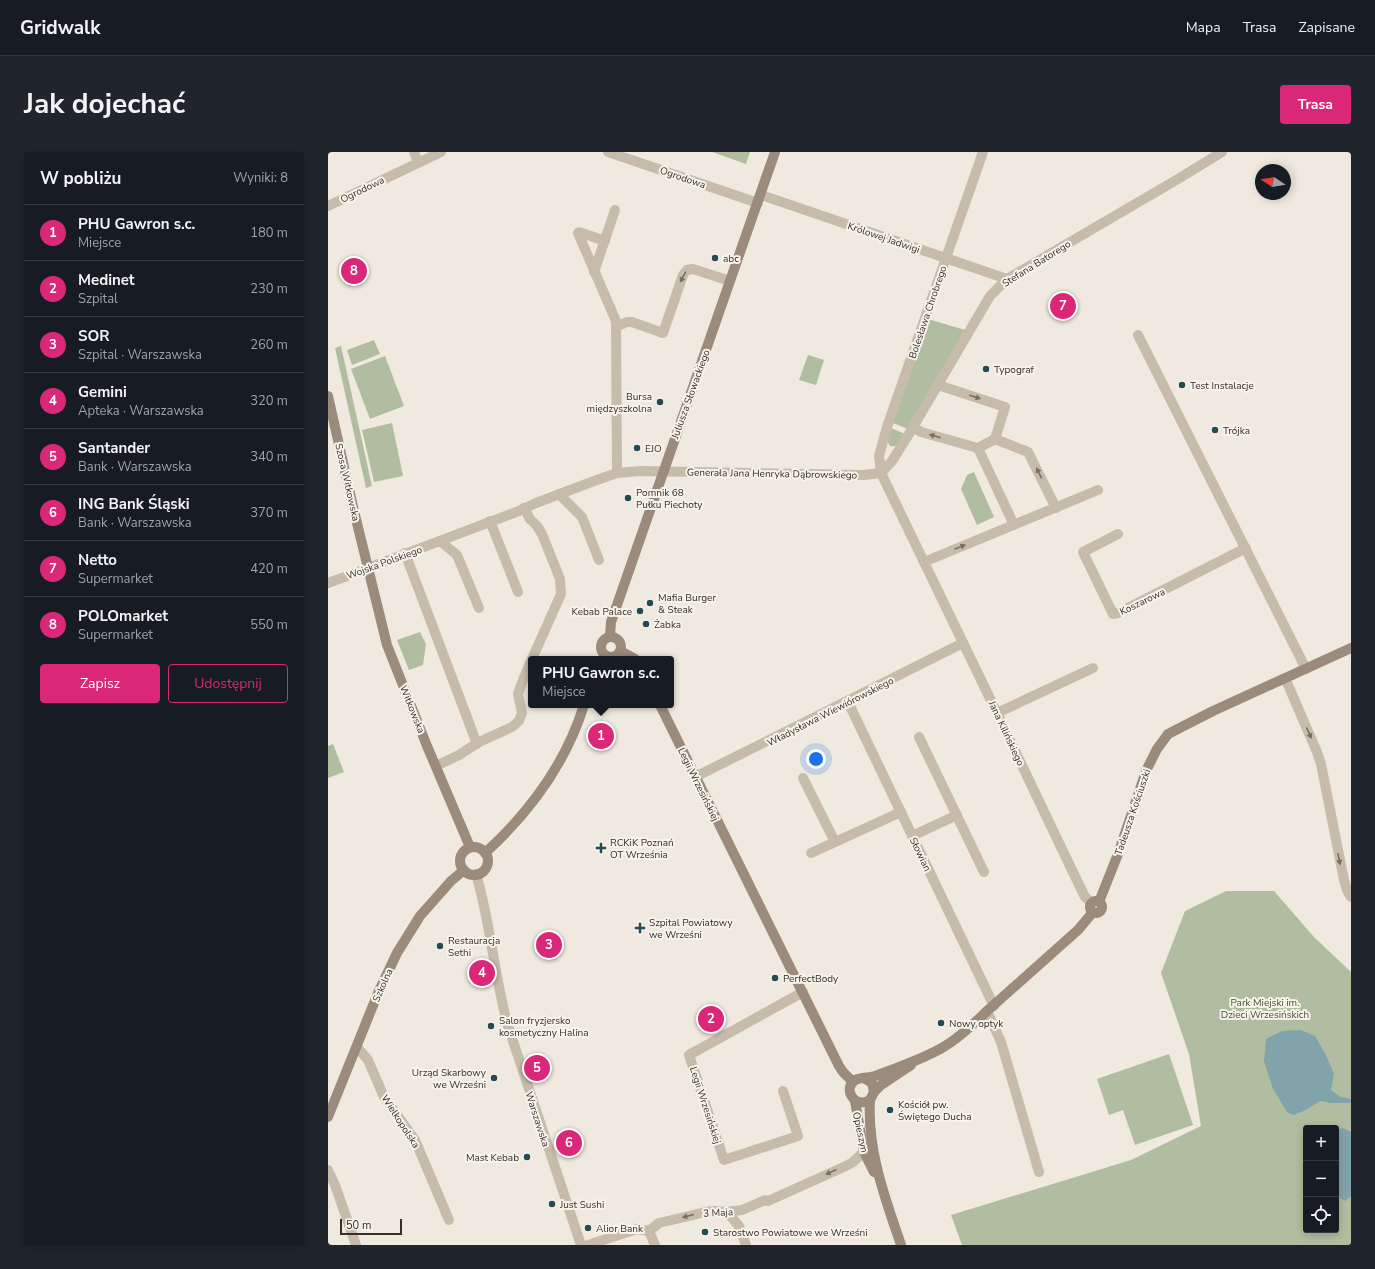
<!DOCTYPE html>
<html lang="pl">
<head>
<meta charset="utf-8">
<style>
	body { margin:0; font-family:"Nunito Sans",sans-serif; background:#20242c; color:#f1f3f6 }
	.controls { position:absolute; right:12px; bottom:12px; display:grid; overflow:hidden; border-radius:4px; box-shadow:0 2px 10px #0003 }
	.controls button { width:36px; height:36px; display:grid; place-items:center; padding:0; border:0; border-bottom:1px solid #363941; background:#171b24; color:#f1f3f6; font:20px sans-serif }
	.compass { position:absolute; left:927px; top:12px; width:36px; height:36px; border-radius:50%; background:#171b24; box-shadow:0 2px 10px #0003; rotate:282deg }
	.scale { position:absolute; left:12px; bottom:10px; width:62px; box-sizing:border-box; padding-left:4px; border:2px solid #362f2a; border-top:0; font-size:11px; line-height:14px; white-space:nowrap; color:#362f2a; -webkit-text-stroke:3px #f8f3eb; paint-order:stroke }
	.you { position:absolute; left:488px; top:607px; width:14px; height:14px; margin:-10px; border:3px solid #fff; border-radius:50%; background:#1a73e8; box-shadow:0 0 0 6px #1a73e833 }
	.badge { display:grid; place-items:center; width:26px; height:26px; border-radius:50%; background:#db2777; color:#fff; font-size:13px; font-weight:700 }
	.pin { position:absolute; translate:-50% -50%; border:2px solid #fff; box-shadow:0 1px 4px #0006 }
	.popup { position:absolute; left:200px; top:504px; width:146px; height:52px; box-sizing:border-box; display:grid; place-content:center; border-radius:4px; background:#171b24; filter:drop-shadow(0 1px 3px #0005); font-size:13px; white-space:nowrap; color:#9ea1a6 }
	.popup b { font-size:15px; color:#f1f3f6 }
	.popup::after { content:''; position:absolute; left:50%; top:100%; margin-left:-8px; border:8px solid transparent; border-top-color:#171b24 }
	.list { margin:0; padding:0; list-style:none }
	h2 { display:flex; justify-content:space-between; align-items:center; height:52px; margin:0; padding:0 16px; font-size:17px }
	h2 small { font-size:13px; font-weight:400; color:#9ea1a6 }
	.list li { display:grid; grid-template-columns:26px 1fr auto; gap:12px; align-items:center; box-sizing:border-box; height:56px; padding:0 16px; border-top:1px solid #363941 }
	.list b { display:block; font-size:15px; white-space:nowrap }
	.list p { margin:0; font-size:13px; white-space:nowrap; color:#9ea1a6 }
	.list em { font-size:13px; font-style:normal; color:#9ea1a6 }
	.actions { display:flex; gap:8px; padding:12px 16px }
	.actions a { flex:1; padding:9px 0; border:1px solid #db2777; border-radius:4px; text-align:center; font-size:14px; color:#db2777 }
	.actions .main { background:#db2777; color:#fff }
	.icon { flex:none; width:22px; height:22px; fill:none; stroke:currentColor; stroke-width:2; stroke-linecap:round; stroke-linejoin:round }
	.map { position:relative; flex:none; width:1023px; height:1093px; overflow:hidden; border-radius:4px }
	header { display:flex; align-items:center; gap:24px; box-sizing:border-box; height:56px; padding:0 20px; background:#171b24; border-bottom:1px solid #363941 }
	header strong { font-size:19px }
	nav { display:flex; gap:22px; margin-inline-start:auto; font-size:14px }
	.intro { display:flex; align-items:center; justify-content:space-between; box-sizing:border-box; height:96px; padding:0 24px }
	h1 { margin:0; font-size:28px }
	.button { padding:10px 18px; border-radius:4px; background:#db2777; color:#fff; font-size:14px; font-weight:700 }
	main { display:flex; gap:24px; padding:0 24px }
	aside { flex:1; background:#171b24; border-radius:4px; box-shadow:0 2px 10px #0003 }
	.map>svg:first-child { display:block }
	.green { fill:#b1bda0; fill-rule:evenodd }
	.water { fill:#81a4aa }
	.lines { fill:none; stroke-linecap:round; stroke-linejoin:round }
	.street { stroke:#c7bbac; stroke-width:10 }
	.secondary { stroke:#9a8b7d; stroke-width:10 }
	.oneway { fill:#776e64 }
	.poi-dot { fill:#244b53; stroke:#f8f3eb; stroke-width:1.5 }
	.labels { text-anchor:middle; stroke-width:4; stroke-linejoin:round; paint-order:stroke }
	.street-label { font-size:10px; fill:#362f2a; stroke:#f8f3eb }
	.poi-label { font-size:10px; fill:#362f2a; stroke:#f8f3eb; text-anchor:start }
	.park-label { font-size:10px; fill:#425130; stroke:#f8f3eb }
</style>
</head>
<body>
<header>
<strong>Gridwalk</strong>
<nav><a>Mapa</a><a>Trasa</a><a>Zapisane</a></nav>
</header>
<div class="intro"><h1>Jak dojechać</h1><a class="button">Trasa</a></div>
<main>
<aside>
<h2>W pobliżu<small>Wyniki: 8</small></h2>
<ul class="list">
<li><span class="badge">1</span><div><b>PHU Gawron s.c.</b><p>Miejsce</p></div><em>180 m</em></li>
<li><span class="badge">2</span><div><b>Medinet</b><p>Szpital</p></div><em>230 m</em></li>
<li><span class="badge">3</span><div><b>SOR</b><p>Szpital · Warszawska</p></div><em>260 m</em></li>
<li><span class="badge">4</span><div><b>Gemini</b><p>Apteka · Warszawska</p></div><em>320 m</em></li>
<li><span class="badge">5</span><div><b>Santander</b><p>Bank · Warszawska</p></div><em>340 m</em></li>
<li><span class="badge">6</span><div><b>ING Bank Śląski</b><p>Bank · Warszawska</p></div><em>370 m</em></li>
<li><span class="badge">7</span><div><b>Netto</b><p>Supermarket</p></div><em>420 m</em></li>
<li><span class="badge">8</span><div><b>POLOmarket</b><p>Supermarket</p></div><em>550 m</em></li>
</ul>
<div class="actions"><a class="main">Zapisz</a><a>Udostępnij</a></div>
</aside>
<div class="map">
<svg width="1023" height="1093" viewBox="0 0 1023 1093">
	<rect width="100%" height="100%" fill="#f0e9df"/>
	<!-- green -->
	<g class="green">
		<polygon points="384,0 422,0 418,12"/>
		<polygon points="600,167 637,178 580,277 565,271"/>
		<polygon points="46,188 52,202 24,213 19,198"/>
		<polygon points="13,194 44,334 38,336 7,196"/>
		<polygon points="480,203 496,208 488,233 471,228"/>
		<polygon points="57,204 76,254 42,267 23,217"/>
		<polygon points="64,271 75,324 46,330 34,278"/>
		<path d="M563 276 577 282C573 288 570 296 562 294L559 289Z"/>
		<polygon points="646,320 666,365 649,373 633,337 639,323"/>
		<polygon points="92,480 98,492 95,513 81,518 69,488"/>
		<polygon points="5,592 16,620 0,626 0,594"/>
		<path d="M898 739H946L986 785 1023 820V1093H634L623 1063 803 1008 873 974 861 902 833 821 857 759ZM978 976H1008V1078H978Z"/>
		<polygon points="841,902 865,973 807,993 795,958 781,963 769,927"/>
	</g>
	<!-- water -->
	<g class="water">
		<polygon points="973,878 987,884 998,903 1006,922 1003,938 1013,945 1023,947 1023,951 1003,951 992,949 976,959 965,963 959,960 945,937 936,909 938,887 954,879"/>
		<polygon points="1015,976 1023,980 1023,1044 1017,1049 1008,1043 1008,978"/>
	</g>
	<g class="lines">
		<!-- street -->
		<g class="street">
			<polyline points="86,0 90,10"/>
			<polyline points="280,0 430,51"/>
			<polyline points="655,0 559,275 551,304 553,321 669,561 742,714 757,745 764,751"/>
			<polyline points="433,43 679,127"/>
			<polyline points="0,54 113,0"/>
			<polyline points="277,89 251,80 250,81 288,169 289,321"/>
			<polyline points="266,120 287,58"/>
			<polyline points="288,175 299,170 304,170 335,181 355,123 359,118 365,117 402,129"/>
			<polyline points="810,183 978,517"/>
			<polyline points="585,275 593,280 650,296 667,287 677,255 610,233"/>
			<polyline points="667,287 700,300 728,356"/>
			<polyline points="650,296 686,373"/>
			<polyline points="553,321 564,309 581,282 662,144 679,127 850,27 894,0"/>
			<polyline points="231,342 254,365 271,408"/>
			<polyline points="196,356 202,367 209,374 214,382 232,427 233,442 204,507"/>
			<polyline points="162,369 190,440"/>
			<polyline points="790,382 755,400 785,462 790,461 918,396"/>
			<polyline points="112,389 129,403 151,456"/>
			<polyline points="77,401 149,592"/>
			<polyline points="596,410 770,338"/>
			<polyline points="0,431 191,359 208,351 266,329 289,321 313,319 535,323 553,321"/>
			<polyline points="957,526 989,600 993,612 1016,728 1019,738 1023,745"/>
			<polyline points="520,550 666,854"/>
			<polyline points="669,561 765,516"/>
			<polyline points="591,585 656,720"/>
			<polyline points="108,614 131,603 151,590 184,575 191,569 194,561 190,542 195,528 203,509"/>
			<polyline points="367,625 635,491"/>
			<polyline points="475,626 507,690"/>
			<polyline points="584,684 629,663"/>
			<polyline points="483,701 573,660"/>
			<path d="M148 722C163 772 166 824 180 874L253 1093"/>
			<polyline points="659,859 673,890 711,1020"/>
			<polyline points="29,895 40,908 56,945 87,988 121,1068"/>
			<polyline points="455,939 470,984 396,1008 361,903 475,840"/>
			<polyline points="0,1018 7,1033 28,1093"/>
			<polyline points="399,1060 411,1074 418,1093"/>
			<polyline points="321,1079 331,1071 378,1060 387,1059 399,1060 414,1058 437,1048 440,1049 518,1014 525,1010 536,1000"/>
			<polyline points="321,1079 327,1093"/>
			<polyline points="260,1093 309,1077 321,1079"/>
		</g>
		<!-- secondary -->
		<g class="secondary">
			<polyline points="0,244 26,359 59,493 99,594 142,695"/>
			<polyline points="282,484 283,470 289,453 447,0"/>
			<circle cx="283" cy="495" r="10"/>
			<polyline points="292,499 307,507"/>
			<polyline points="332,553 511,914 515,920 525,930"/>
			<circle cx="146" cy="709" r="14"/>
			<path d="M157 701C202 660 238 611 256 553"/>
			<circle cx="768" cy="755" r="6"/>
			<polyline points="771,750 790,702 818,619 829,597 840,582 885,559 1023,496"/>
			<path d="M536 926 544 931 546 940 542 948C527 957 514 937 527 928 533 925 541 926 547 924 569 916 592 908 612 897 630 887 644 873 659 859 689 832 720 805 750 778L765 760"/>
			<polyline points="546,940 553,933 583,913"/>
			<path d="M542 948C539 998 557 1046 573 1093"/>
			<polyline points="527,949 536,1000 546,1020"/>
			<polyline points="0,965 50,841 69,801 92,764 123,729 136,718"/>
		</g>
	</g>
	<!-- one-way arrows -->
	<defs><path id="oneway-solid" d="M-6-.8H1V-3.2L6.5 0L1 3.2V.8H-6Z"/></defs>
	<g class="oneway">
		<use href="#oneway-solid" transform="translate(355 125) rotate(118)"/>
		<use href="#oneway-solid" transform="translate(647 245) rotate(18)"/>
		<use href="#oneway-solid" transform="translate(607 284) rotate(-164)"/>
		<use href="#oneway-solid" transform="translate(711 321) rotate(-116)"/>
		<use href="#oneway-solid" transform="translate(632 395) rotate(-22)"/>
		<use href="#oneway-solid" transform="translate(981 581) rotate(66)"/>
		<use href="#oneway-solid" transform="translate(1011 707) rotate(79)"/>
		<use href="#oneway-solid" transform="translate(503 1020) rotate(156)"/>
		<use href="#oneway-solid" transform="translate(360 1064) rotate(166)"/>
	</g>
	<!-- markers -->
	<g class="poi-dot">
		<circle cx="387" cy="106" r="4"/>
		<circle cx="658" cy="217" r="4"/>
		<circle cx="854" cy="233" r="4"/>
		<circle cx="332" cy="250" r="4"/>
		<circle cx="887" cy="278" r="4"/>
		<circle cx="309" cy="296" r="4"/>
		<circle cx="300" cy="346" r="4"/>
		<circle cx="322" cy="451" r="4"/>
		<circle cx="312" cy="459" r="4"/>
		<circle cx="318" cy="472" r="4"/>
		<path d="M271 690h4v4h4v4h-4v4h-4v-4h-4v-4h4z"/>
		<path d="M310 770h4v4h4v4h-4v4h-4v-4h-4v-4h4z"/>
		<circle cx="112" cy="794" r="4"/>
		<circle cx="447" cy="826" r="4"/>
		<circle cx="613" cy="871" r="4"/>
		<circle cx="163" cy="874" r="4"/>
		<circle cx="166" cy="926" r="4"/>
		<circle cx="562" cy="958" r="4"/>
		<circle cx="199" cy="1005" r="4"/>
		<circle cx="224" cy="1052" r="4"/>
		<circle cx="260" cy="1076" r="4"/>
		<circle cx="377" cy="1080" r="4"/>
	</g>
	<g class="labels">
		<!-- street labels -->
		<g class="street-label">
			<text transform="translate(355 25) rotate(19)" y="4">Ogrodowa</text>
			<text transform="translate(34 37) rotate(-26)" y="4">Ogrodowa</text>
			<text transform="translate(556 85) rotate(19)" y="4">Królowej Jadwigi</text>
			<text transform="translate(708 111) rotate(-32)" y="4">Stefana Batorego</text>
			<text transform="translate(599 160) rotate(-71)" y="4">Bolesława Chrobrego</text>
			<text transform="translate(362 242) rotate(-70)" y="4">Juliusza Słowackiego</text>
			<text transform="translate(444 321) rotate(1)" y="4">Generała Jana Henryka Dąbrowskiego</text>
			<text transform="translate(20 330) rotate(77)" y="4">Szosa Witkowska</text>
			<text transform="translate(56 410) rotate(-20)" y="4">Wojska Polskiego</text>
			<text transform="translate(814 449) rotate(-26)" y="4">Koszarowa</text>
			<text transform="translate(85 557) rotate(68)" y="4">Witkowska</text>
			<text transform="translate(502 559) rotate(-27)" y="4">Władysława Wiewiórowskiego</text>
			<text transform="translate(679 581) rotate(65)" y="4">Jana Kilińskiego</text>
			<text transform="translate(371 632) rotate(64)" y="4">Legii Wrzesińskiej</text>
			<text transform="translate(804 660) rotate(-71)" y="4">Tadeusza Kościuszki</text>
			<text transform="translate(593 702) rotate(64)" y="4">Słowian</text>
			<text transform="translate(54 833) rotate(-66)" y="4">Szkolna</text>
			<text transform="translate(378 953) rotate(72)" y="4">Legii Wrzesińskiej</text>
			<text transform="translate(210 967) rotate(72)" y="4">Warszawska</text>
			<text transform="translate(73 969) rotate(57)" y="4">Wielkopolska</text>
			<text transform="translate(533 980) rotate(78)" y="4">Opieszyn</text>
			<text transform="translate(390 1060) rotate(-3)" y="4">3 Maja</text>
		</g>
		<!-- poi labels -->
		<g class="poi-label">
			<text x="395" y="110">abc</text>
			<text x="666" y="221">Typograf</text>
			<text x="862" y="237">Test Instalacje</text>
			<text x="324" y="248" text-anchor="end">Bursa<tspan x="324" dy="12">międzyszkolna</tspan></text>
			<text x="895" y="282">Trójka</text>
			<text x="317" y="300">EJO</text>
			<text x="308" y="344">Pomnik 68<tspan x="308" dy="12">Pułku Piechoty</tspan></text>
			<text x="330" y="449">Mafia Burger<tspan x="330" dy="12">&amp; Steak</tspan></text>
			<text x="304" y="463" text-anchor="end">Kebab Palace</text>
			<text x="326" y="476">Żabka</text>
			<text x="282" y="694">RCKiK Poznań<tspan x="282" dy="12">OT Września</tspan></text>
			<text x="321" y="774">Szpital Powiatowy<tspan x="321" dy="12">we Wrześni</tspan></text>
			<text x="120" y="792">Restauracja<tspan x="120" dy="12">Sethi</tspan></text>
			<text x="455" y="830">PerfectBody</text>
			<text x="171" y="872">Salon fryzjersko<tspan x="171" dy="12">kosmetyczny Halina</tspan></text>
			<text x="621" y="875">Nowy optyk</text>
			<text x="158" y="924" text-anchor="end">Urząd Skarbowy<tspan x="158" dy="12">we Wrześni</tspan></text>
			<text x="570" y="956">Kościół pw.<tspan x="570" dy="12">Świętego Ducha</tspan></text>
			<text x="191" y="1009" text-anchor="end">Mast Kebab</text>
			<text x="232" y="1056">Just Sushi</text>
			<text x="268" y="1080">Alior Bank</text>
			<text x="385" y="1084">Starostwo Powiatowe we Wrześni</text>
		</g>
		<!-- park labels -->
		<g class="park-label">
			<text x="937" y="854">Park Miejski im.<tspan x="937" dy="12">Dzieci Wrzesińskich</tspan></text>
		</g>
	</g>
</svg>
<div class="controls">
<button>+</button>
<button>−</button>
<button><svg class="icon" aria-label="locate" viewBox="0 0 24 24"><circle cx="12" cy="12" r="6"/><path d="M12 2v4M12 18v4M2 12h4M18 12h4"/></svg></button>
</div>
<svg class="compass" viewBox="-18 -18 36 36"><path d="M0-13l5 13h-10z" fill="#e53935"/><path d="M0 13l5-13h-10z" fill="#9ea1a6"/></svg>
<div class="scale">50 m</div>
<div class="you"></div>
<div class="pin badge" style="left:273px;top:584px">1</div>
<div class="popup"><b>PHU Gawron s.c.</b>Miejsce</div>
<div class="pin badge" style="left:383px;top:867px">2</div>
<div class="pin badge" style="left:221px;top:793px">3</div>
<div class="pin badge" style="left:154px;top:821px">4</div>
<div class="pin badge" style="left:209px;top:916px">5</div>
<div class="pin badge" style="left:241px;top:991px">6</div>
<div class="pin badge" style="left:735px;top:154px">7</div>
<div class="pin badge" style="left:26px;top:119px">8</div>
</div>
</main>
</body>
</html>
